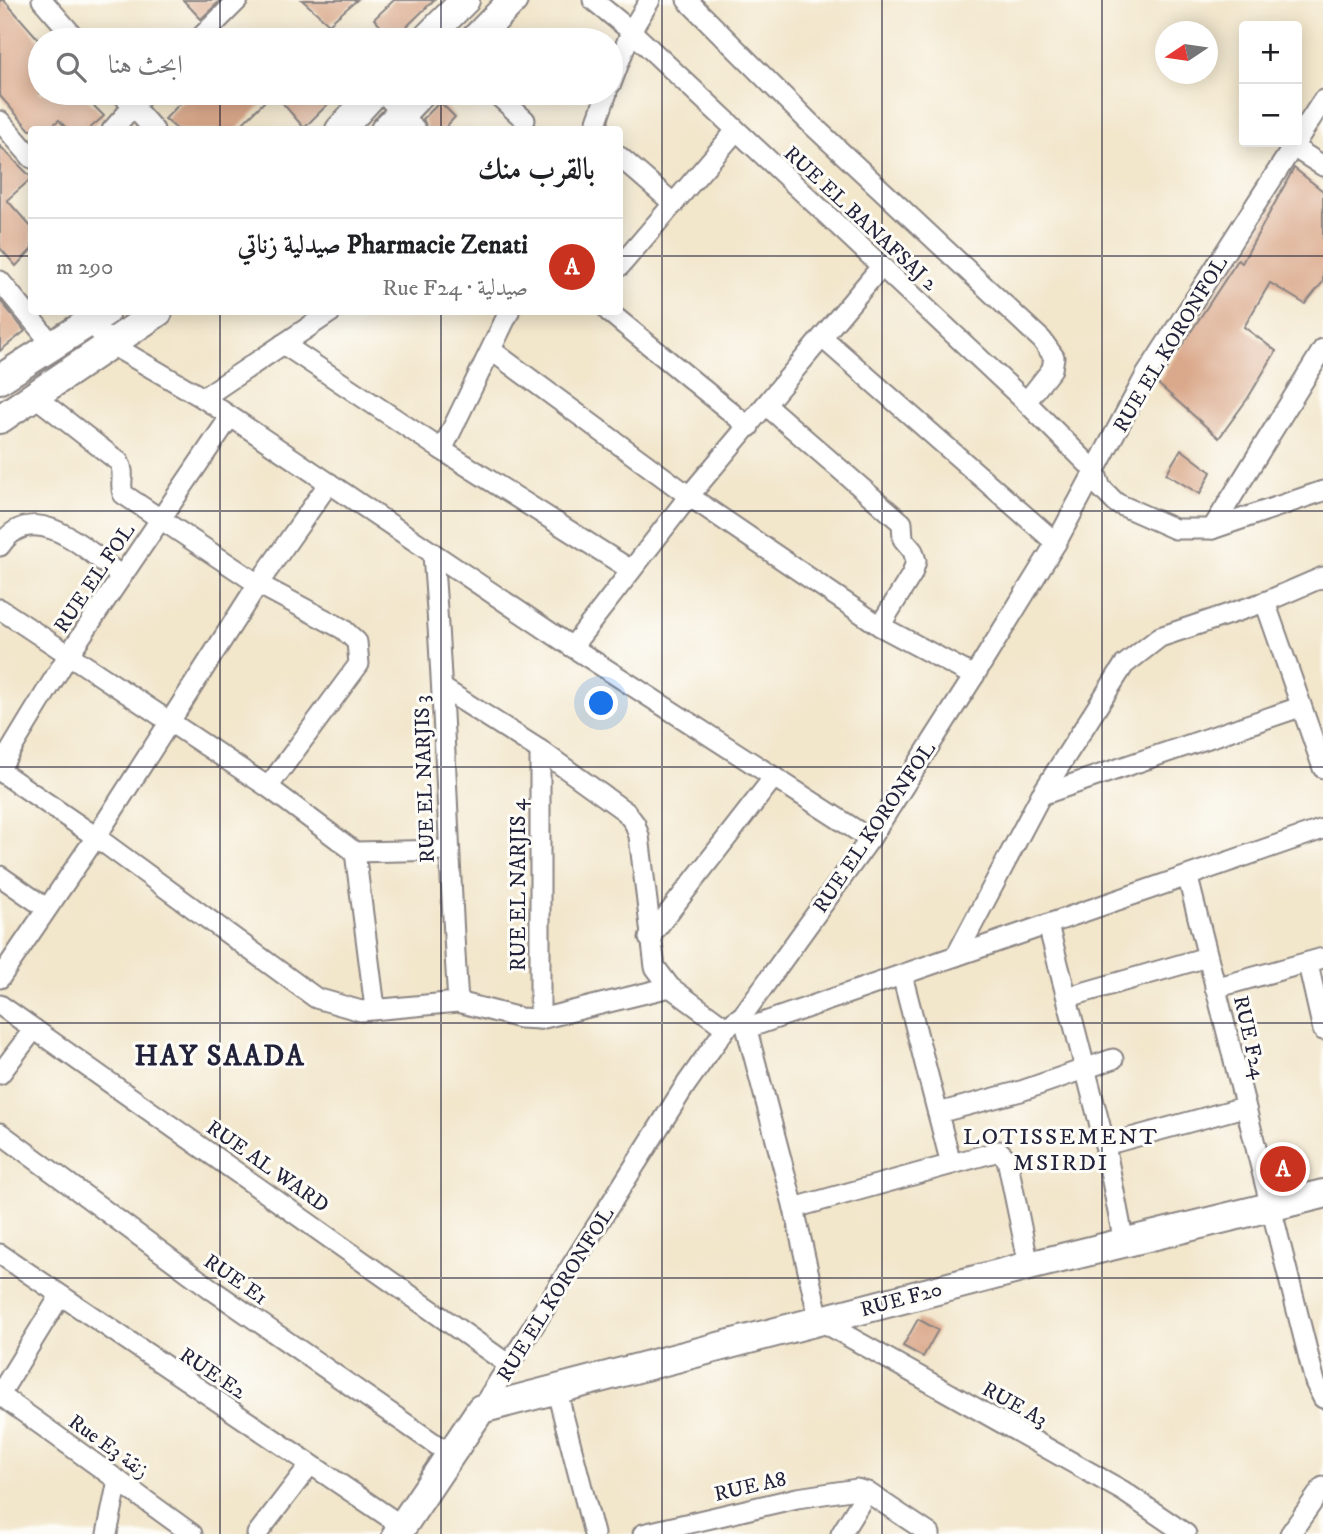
<!DOCTYPE html>
<html lang="ar">
<head>
<meta charset="utf-8">
<style>
	body { margin:0; font-family:"IM FELL DW Pica",Amiri,serif; background:#f6f6f6; color:#202124; direction:rtl }
	.controls { position:absolute; right:21px; top:21px; display:grid; overflow:hidden; border-radius:7px; box-shadow:0 4px 18px #0003 }
	.controls button { width:63px; height:63px; display:grid; place-items:center; padding:0; border:0; border-bottom:2px solid #e0e0e0; background:#fff; color:#202124; font:35px sans-serif }
	.compass { position:absolute; left:1155px; top:21px; width:63px; height:63px; border-radius:50%; background:#fff; box-shadow:0 4px 18px #0003; rotate:257deg }
	.you { position:absolute; left:602px; top:704px; width:24px; height:24px; margin:-18px; border:5px solid #fff; border-radius:50%; background:#1a73e8; box-shadow:0 0 0 10px #1a73e833 }
	.badge { display:grid; place-items:center; width:46px; height:46px; border-radius:50%; background:#c8321e; color:#fff; font-size:23px; font-weight:700 }
	.pin { position:absolute; translate:-50% -50%; border:4px solid #fff; box-shadow:0 2px 7px #0006 }
	.list { margin:0; padding:0; list-style:none }
	h2 { display:flex; justify-content:space-between; align-items:center; height:91px; margin:0; padding:0 28px; font-size:30px }
	h2 small { font-size:23px; font-weight:400; color:#757577 }
	.list li { display:grid; grid-template-columns:46px 1fr auto; gap:21px; align-items:center; box-sizing:border-box; height:98px; padding:0 28px; border-top:2px solid #e0e0e0 }
	.list b { display:block; font-size:26px; white-space:nowrap }
	.list p { margin:0; font-size:23px; white-space:nowrap; color:#757577 }
	.list em { font-size:23px; font-style:normal; color:#757577 }
	.icon { flex:none; width:38px; height:38px; fill:none; stroke:currentColor; stroke-width:2; stroke-linecap:round; stroke-linejoin:round }
	.map { position:relative; flex:none; width:1323px; height:1534px; overflow:hidden; direction:ltr }
	.search { position:absolute; background:#fff; box-shadow:0 4px 18px #0003; left:28px; top:28px; width:595px; height:77px; display:flex; align-items:center; gap:18px; box-sizing:border-box; padding:0 24px; border-radius:38px; color:#757577; font-size:26px }
	.panel { position:absolute; background:#fff; box-shadow:0 4px 18px #0003; left:28px; top:126px; width:595px; height:189px; border-radius:7px; direction:rtl }
	.map>svg:first-child { display:block }
	.building { fill:#daa88a }
	.lines { fill:none; stroke-linecap:round; stroke-linejoin:round }
	.street-casing { stroke:#8a8483; stroke-width:23 }
	.secondary-casing { stroke:#8a8483; stroke-width:32 }
	.street { stroke:#fff; stroke-width:19 }
	.secondary { stroke:#fff; stroke-width:28 }
	.grid { fill:none; stroke:#22223b; stroke-width:2; stroke-opacity:0.55 }
	.labels { text-anchor:middle; stroke-width:6; stroke-linejoin:round; paint-order:stroke }
	.street-label { font-size:21px; fill:#22223b; stroke:#fdfcf7 }
	.neighbourhood-label { font-size:23px; letter-spacing:2px; fill:#22223b; stroke:#fdfcf7 }
	.district-label { font-size:28px; font-weight:bold; letter-spacing:2px; fill:#22223b; stroke:#fdfcf7 }
</style>
</head>
<body>
<div class="map">
<svg width="1323" height="1534" viewBox="0 0 1323 1534">
	<rect width="100%" height="100%" fill="#fdfcf7"/>
	<filter id="ink" filterUnits="userSpaceOnUse"><feTurbulence type="fractalNoise" baseFrequency=".0143" numOctaves="2"/><feDisplacementMap in="SourceGraphic" scale="14" xChannelSelector="R" yChannelSelector="G"/><feConvolveMatrix kernelMatrix="1 2 1 2 8 2 1 2 1" color-interpolation-filters="sRGB"/></filter>
	<filter id="wash" filterUnits="userSpaceOnUse"><feTurbulence type="fractalNoise" baseFrequency=".00686" numOctaves="4" result="noise"/><feDisplacementMap in="SourceGraphic" scale="28" xChannelSelector="R" yChannelSelector="G"/><feGaussianBlur stdDeviation="1.57" result="paint"/><feColorMatrix in="noise" values="0 0 0 0 0 0 0 0 0 0 0 0 0 0 0 0 0 1.4 0 .05"/><feComposite in="paint" operator="in"/></filter>
	<g filter="url(#wash)">
		<rect width="100%" height="100%" fill="#f2e6cb"/>
		<g id="blocks">
			<!-- building -->
			<g class="building">
				<polygon points="0,0 4,0 40,41 40,93 81,93 104,116 88,130 68,130 59,120 47,130 30,130 0,96"/>
				<polygon points="183,0 221,0 201,19"/>
				<polygon points="302,0 357,0 329,24"/>
				<polygon points="394,0 434,0 393,40 374,19"/>
				<polygon points="190,93 273,93 236,130 178,130 165,119"/>
				<polygon points="274,93 339,93 304,128"/>
				<polygon points="440,102 455,117 443,130 428,130 423,119"/>
				<polygon points="0,146 32,178 7,200 32,228 32,249 16,266 0,248"/>
				<polygon points="1294,168 1323,191 1323,282 1305,304 1270,283 1244,327 1276,351 1248,398 1219,438 1157,383 1238,260 1242,263"/>
				<polygon points="0,300 25,331 0,351"/>
				<polygon points="1181,449 1211,472 1200,494 1166,474"/>
				<polygon points="918,1319 938,1330 923,1357 903,1346"/>
			</g>
		</g>
	</g>
	<g filter="url(#ink)">
		<use href="#blocks" fill-opacity="0" stroke="#8a8483" stroke-width="2"/>
		<g class="lines">
			<!-- street casing -->
			<g class="street-casing">
				<g id="street">
					<polyline points="42,0 77,40"/>
					<polyline points="593,0 631,31 1026,402 1095,471 1101,488 1116,503 1175,529 1212,529 1323,491"/>
					<polyline points="687,0 810,123 1042,340 1054,357 1052,369 1026,402"/>
					<polyline points="198,40 238,0"/>
					<polyline points="611,84 631,31 650,0"/>
					<polyline points="121,93 154,130"/>
					<polyline points="384,93 416,130"/>
					<polyline points="495,93 525,120"/>
					<polyline points="0,121 32,158"/>
					<polyline points="112,130 145,93"/>
					<polyline points="600,130 597,121 607,93"/>
					<polyline points="1293,147 1323,166"/>
					<polyline points="620,157 674,204"/>
					<polyline points="620,266 735,132"/>
					<polyline points="0,281 52,344"/>
					<polyline points="609,312 749,427"/>
					<polyline points="90,322 112,345 203,398 572,647 870,839"/>
					<polyline points="824,339 1056,543"/>
					<polyline points="283,344 442,450 631,570"/>
					<polyline points="491,350 689,496 880,626 974,676"/>
					<path d="M33 395 119 462C126 474 119 482 123 494L258 584 343 629 357 642 359 664 268 787"/>
					<polyline points="203,398 331,312"/>
					<polyline points="767,406 902,523 903,539 913,551 916,561 912,574 880,626"/>
					<polyline points="442,450 509,312"/>
					<polyline points="1212,529 1323,349"/>
					<path d="M0 546C34 496 88 551 121 576"/>
					<path d="M433 555C445 704 448 853 458 1002"/>
					<polyline points="1265,602 1323,768"/>
					<polyline points="0,609 268,787 355,852 448,850"/>
					<polyline points="572,647 689,496 880,268"/>
					<polyline points="444,689 540,750 626,812 635,824 639,836 655,967 670,987 726,1028"/>
					<polyline points="540,750 540,1019"/>
					<polyline points="0,768 69,654 230,417"/>
					<polyline points="0,771 96,837 316,998 361,1011 458,1002 520,1018 540,1019 670,987"/>
					<polyline points="1041,795 1300,707"/>
					<polyline points="355,852 375,1008"/>
					<polyline points="0,876 46,908"/>
					<polyline points="1188,878 1315,1382 1323,1398"/>
					<polyline points="1048,925 1105,1145 1124,1243"/>
					<polyline points="649,938 774,777"/>
					<polyline points="956,956 1041,795 1124,665 1160,637 1265,602 1323,577"/>
					<polyline points="1308,964 1323,1030"/>
					<polyline points="902,975 951,1164"/>
					<polyline points="0,978 96,837 258,584 329,483"/>
					<polyline points="1215,988 1323,958"/>
					<polyline points="1068,997 1207,957"/>
					<polyline points="0,1005 509,1365"/>
					<polyline points="743,1015 794,1208 819,1320 1123,1491 1186,1534"/>
					<polyline points="748,1028 1323,829"/>
					<polyline points="0,1074 34,1029"/>
					<polyline points="938,1113 1021,1091 1113,1059"/>
					<polyline points="0,1133 214,1291 451,1455"/>
					<polyline points="1105,1145 1244,1107"/>
					<polyline points="794,1208 999,1151 1007,1159 1029,1266"/>
					<polyline points="0,1254 402,1526"/>
					<polyline points="556,1388 594,1534"/>
					<polyline points="0,1394 60,1296"/>
					<polyline points="0,1395 192,1534"/>
					<polyline points="481,1409 685,1086 726,1028 743,1015 870,839 974,676 1056,543 1146,375 1323,100"/>
					<polyline points="107,1534 118,1480"/>
					<polyline points="257,1534 309,1466"/>
					<polyline points="643,1534 797,1498 857,1489 867,1492 930,1534"/>
					<polyline points="841,1534 867,1492"/>
					<polyline points="1290,1534 1323,1487"/>
				</g>
			</g>
			<!-- secondary casing -->
			<g class="secondary-casing">
				<g id="secondary">
					<polyline points="425,40 465,0"/>
					<polyline points="474,40 513,0"/>
					<polyline points="340,130 374,93"/>
					<polyline points="385,130 421,93"/>
					<polyline points="0,379 105,312"/>
					<polyline points="0,419 158,312"/>
					<polyline points="397,1534 481,1409 1029,1266 1323,1194"/>
				</g>
			</g>
			<!-- street -->
			<use href="#street" class="street"/>
			<!-- secondary -->
			<use href="#secondary" class="secondary"/>
		</g>
	</g>
	<!-- grid -->
	<path class="grid" d="M220 0V40M441 0V40M662 0V1534M882 0V1534M1102 0V1534M220 93V130M441 93V130M0 256H32M620 256H1323M220 312V1534M441 312V1534M0 511H1323M0 767H1323M0 1023H1323M0 1278H1323"/>
	<g class="labels">
		<!-- street labels -->
		<g class="street-label">
			<text transform="translate(861 218) rotate(43)" y="7">RUE EL BANAFSAJ 2</text>
			<text transform="translate(1170 344) rotate(-59)" y="7">RUE EL KORONFOL</text>
			<text transform="translate(94 578) rotate(-56)" y="7">RUE EL FOL</text>
			<text transform="translate(424 779) rotate(-92)" y="7">RUE EL NARJIS 3</text>
			<text transform="translate(874 827) rotate(-56)" y="7">RUE EL KORONFOL</text>
			<text transform="translate(518 885) rotate(-90)" y="7">RUE EL NARJIS 4</text>
			<text transform="translate(1250 1037) rotate(77)" y="7">RUE F24</text>
			<text transform="translate(268 1166) rotate(35)" y="7">RUE AL WARD</text>
			<text transform="translate(236 1279) rotate(35)" y="7">RUE E1</text>
			<text transform="translate(555 1294) rotate(-58)" y="7">RUE EL KORONFOL</text>
			<text transform="translate(901 1299) rotate(-15)" y="7">RUE F20</text>
			<text transform="translate(213 1373) rotate(34)" y="7">RUE E2</text>
			<text transform="translate(1015 1404) rotate(29)" y="7">RUE A3</text>
			<text transform="translate(109 1446) rotate(36)" y="7">Rue E3 زنقة</text>
			<text transform="translate(750 1486) rotate(-13)" y="7">RUE A8</text>
		</g>
		<!-- neighbourhood labels -->
		<g class="neighbourhood-label">
			<text x="1061" y="1144">LOTISSEMENT<tspan x="1061" dy="26">MSIRDI</tspan></text>
		</g>
		<!-- district labels -->
		<g class="district-label">
			<text x="220" y="1065">HAY SAADA</text>
		</g>
	</g>
</svg>
<div class="controls">
<button>+</button>
<button>−</button>
</div>
<svg class="compass" viewBox="-18 -18 36 36"><path d="M0-13l5 13h-10z" fill="#e53935"/><path d="M0 13l5-13h-10z" fill="#757577"/></svg>
<div class="you"></div>
<div class="pin badge" style="left:1283px;top:1169px">A</div>
<div class="search"><svg class="icon" aria-label="search" viewBox="0 0 24 24"><circle cx="10" cy="10" r="6"/><path d="M15 15l6 6"/></svg>ابحث هنا</div>
<section class="panel">
<h2>بالقرب منك<small></small></h2>
<ul class="list">
<li><span class="badge">A</span><div><b>Pharmacie Zenati صيدلية زناتي</b><p>صيدلية · Rue F24</p></div><em>290 m</em></li>
</ul>
</section>
</div>
</body>
</html>
